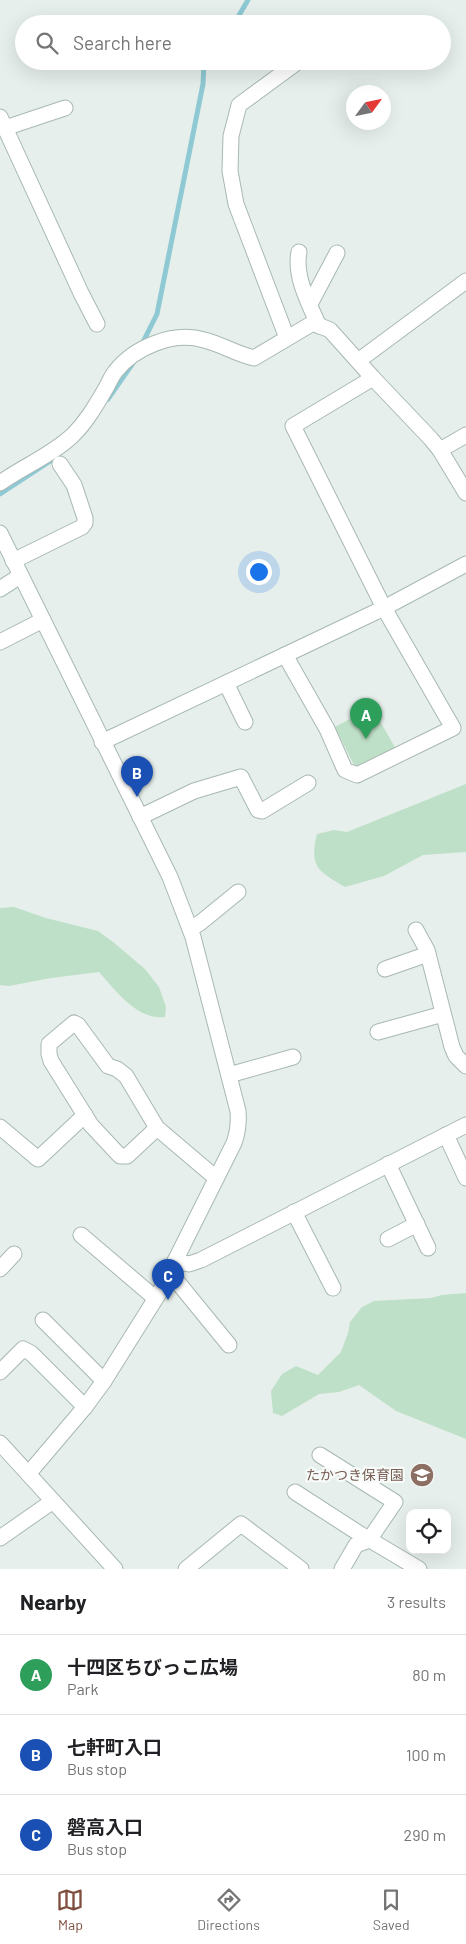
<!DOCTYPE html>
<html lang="en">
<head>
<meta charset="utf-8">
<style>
	body { margin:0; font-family:Barlow,"Noto Sans JP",sans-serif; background:#f6f6f6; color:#202124 }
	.controls { position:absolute; right:15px; bottom:15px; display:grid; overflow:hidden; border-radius:10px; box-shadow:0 5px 20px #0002 }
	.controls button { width:45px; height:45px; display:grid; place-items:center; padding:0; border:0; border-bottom:1px solid #e0e0e0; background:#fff; color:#202124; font:25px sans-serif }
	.compass { position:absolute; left:346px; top:85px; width:45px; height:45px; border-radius:50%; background:#fff; box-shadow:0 5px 20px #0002; rotate:57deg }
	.you { position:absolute; left:258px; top:571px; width:18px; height:18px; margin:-12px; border:4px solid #fff; border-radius:50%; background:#1a73e8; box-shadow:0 0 0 8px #1a73e833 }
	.badge { display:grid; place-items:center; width:32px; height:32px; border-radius:50%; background:#7f4e3f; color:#fff; font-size:16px; font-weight:700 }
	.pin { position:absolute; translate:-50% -41px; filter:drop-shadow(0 1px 2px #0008) }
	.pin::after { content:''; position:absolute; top:26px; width:18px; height:15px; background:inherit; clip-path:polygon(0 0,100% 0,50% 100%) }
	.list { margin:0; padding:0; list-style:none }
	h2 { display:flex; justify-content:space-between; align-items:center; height:65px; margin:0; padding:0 20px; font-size:21px }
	h2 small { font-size:16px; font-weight:400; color:#757577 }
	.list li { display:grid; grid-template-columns:32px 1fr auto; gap:15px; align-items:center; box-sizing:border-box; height:80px; padding:0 20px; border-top:1px solid #e0e0e0 }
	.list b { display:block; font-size:19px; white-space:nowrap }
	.list p { margin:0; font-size:16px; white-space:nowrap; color:#757577 }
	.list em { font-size:16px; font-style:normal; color:#757577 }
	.icon { flex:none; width:28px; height:28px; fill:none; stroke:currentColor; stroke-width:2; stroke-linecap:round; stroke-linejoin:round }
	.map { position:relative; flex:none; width:466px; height:1569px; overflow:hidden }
	.search { position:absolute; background:#fff; box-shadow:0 5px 20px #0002; left:15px; right:15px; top:15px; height:55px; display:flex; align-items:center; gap:12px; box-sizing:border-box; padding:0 18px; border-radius:28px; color:#757577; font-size:19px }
	.sheet { height:305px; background:#fff }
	nav { display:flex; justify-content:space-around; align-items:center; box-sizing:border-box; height:70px; border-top:1px solid #e0e0e0; background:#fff; font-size:14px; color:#757577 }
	nav a { display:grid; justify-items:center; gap:2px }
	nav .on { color:#7f4e3f }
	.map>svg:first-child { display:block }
	.green { fill:#bfe0c8 }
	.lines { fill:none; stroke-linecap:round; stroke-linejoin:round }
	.stream { stroke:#8ec9d4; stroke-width:5 }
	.street-casing { stroke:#a8b8b2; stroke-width:17 }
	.secondary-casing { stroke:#a4bbb3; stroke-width:17 }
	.street { stroke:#fff; stroke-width:15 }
	.secondary { stroke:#fff; stroke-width:15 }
	.labels { text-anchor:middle; stroke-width:4.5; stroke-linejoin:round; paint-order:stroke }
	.education-label { font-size:14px; fill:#785e54; stroke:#f7fbf9; text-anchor:end }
</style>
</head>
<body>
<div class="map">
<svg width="466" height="1569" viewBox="0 0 466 1569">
	<rect width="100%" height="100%" fill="#e6efeb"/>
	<!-- green -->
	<g class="green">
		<polygon points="372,707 397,751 358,773 335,727"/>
		<path d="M466 784V852L423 855 384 876 345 887C318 871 309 867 317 834L334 830 347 832Z"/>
		<path d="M14 907 46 918 98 931 113 942 145 969 159 987 166 1007 165 1017C138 1021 115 990 99 972L51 978 9 986 0 985V908Z"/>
		<polygon points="466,1293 466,1439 396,1411 359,1385 339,1392 319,1394 282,1416 273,1413 271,1391 282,1374 296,1366 318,1375 341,1352 348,1333 350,1322 362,1307 374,1301 431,1298 442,1295"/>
	</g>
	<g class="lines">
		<!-- stream -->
		<g class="stream">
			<polyline points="232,24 238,17 248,0"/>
			<polyline points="142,344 157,314 203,84 204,61"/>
			<polyline points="108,399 133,363"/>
			<polyline points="0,494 58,456"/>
		</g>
		<!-- street casing -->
		<g class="street-casing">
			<g id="street">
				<polyline points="0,117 81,293 97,324"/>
				<polyline points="5,128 65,108"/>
				<path d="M299 252C294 276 309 304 319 326"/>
				<polyline points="310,304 337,253"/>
				<polyline points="287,338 236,204 230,171 231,136 239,105 299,61"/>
				<polyline points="358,361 466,281"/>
				<polyline points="440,450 466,435"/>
				<path d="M0 483C24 466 52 455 73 435 87 421 96 405 106 388 109 383 111 377 115 372 134 347 174 331 204 340 221 344 236 354 254 358L313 323 330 330 373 378 431 439 440 450 466 493"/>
				<path d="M0 533 170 877 193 937 238 1111C239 1123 238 1132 234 1143L175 1261 171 1274 104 1381 85 1407 29 1473"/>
				<polyline points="13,561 82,527 85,523 85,518 74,485 60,464"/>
				<polyline points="0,642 43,620"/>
				<polyline points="285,655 327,729 345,770 357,775 453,728 384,608 293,426 373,378"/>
				<polyline points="226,683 245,722"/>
				<polyline points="102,742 384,608 466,564"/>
				<polyline points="140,817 194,791 241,777 258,810 262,811 308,783"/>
				<polyline points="190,929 200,923 238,892"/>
				<polyline points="416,930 427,950 452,1047 456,1056 466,1066"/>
				<polyline points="385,969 428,954"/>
				<polyline points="378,1032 443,1014"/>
				<polyline points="229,1075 293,1057"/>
				<polyline points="0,1127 38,1159 85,1115"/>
				<polyline points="157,1128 127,1156 120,1156 91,1125 51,1061 49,1054 49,1044 74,1023 78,1025 108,1066 117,1069 126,1076 157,1128 216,1178"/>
				<polyline points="446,1135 466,1178"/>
				<polyline points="388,1164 428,1248"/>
				<polyline points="294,1212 333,1288"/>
				<polyline points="81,1235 155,1298"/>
				<polyline points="388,1239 417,1224"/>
				<polyline points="175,1261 189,1264 201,1260 466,1125"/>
				<polyline points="0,1269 14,1254"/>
				<polyline points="171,1274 229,1345"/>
				<polyline points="43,1320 104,1381"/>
				<polyline points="0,1372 23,1349 31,1353 85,1407"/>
				<polyline points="0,1443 115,1569"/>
				<polyline points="320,1455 395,1502 369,1540 356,1545 342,1569"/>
				<polyline points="295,1492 360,1534 419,1569"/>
				<polyline points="0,1538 53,1501"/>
				<polyline points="186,1569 241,1524 301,1569"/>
			</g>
		</g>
		<!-- secondary casing -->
		<g class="secondary-casing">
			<polyline id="secondary" points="0,589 20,576"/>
		</g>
		<!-- street -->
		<use href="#street" class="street"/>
		<!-- secondary -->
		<use href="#secondary" class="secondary"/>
	</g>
	<!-- icons -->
	<defs>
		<g id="school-disc" transform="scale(1.25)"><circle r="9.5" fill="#8d6e63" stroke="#f7fbf9"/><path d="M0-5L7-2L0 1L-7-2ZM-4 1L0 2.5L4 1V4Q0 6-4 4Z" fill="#fff"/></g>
	</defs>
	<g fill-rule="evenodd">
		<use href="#school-disc" x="422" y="1475"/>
	</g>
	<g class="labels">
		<!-- education labels -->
		<g class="education-label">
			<text x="404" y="1480">たかつき保育園</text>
		</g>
	</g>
</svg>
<div class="controls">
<button><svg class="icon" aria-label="locate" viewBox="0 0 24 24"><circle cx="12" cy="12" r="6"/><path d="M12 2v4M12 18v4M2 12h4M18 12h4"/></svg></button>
</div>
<svg class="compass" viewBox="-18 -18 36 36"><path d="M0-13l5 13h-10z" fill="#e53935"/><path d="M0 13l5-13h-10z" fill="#757577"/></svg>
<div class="you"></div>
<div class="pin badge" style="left:366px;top:739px;background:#2e9e5b">A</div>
<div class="pin badge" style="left:137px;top:797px;background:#1a4fb4">B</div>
<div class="pin badge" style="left:168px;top:1300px;background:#1a4fb4">C</div>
<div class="search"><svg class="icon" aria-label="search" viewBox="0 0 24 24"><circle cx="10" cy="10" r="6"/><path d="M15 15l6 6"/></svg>Search here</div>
</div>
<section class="sheet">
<h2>Nearby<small>3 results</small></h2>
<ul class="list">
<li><span class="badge" style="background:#2e9e5b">A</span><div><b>十四区ちびっこ広場</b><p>Park</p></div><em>80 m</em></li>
<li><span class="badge" style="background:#1a4fb4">B</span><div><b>七軒町入口</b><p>Bus stop</p></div><em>100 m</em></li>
<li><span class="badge" style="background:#1a4fb4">C</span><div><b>磐高入口</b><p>Bus stop</p></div><em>290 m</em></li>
</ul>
</section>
<nav>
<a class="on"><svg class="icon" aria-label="map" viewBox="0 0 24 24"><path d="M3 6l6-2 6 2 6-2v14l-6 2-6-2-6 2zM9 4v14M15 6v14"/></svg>Map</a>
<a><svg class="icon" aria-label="directions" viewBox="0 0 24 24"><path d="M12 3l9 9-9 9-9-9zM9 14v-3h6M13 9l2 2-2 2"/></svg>Directions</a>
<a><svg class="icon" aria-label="saved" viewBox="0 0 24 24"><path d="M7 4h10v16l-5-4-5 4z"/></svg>Saved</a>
</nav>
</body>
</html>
